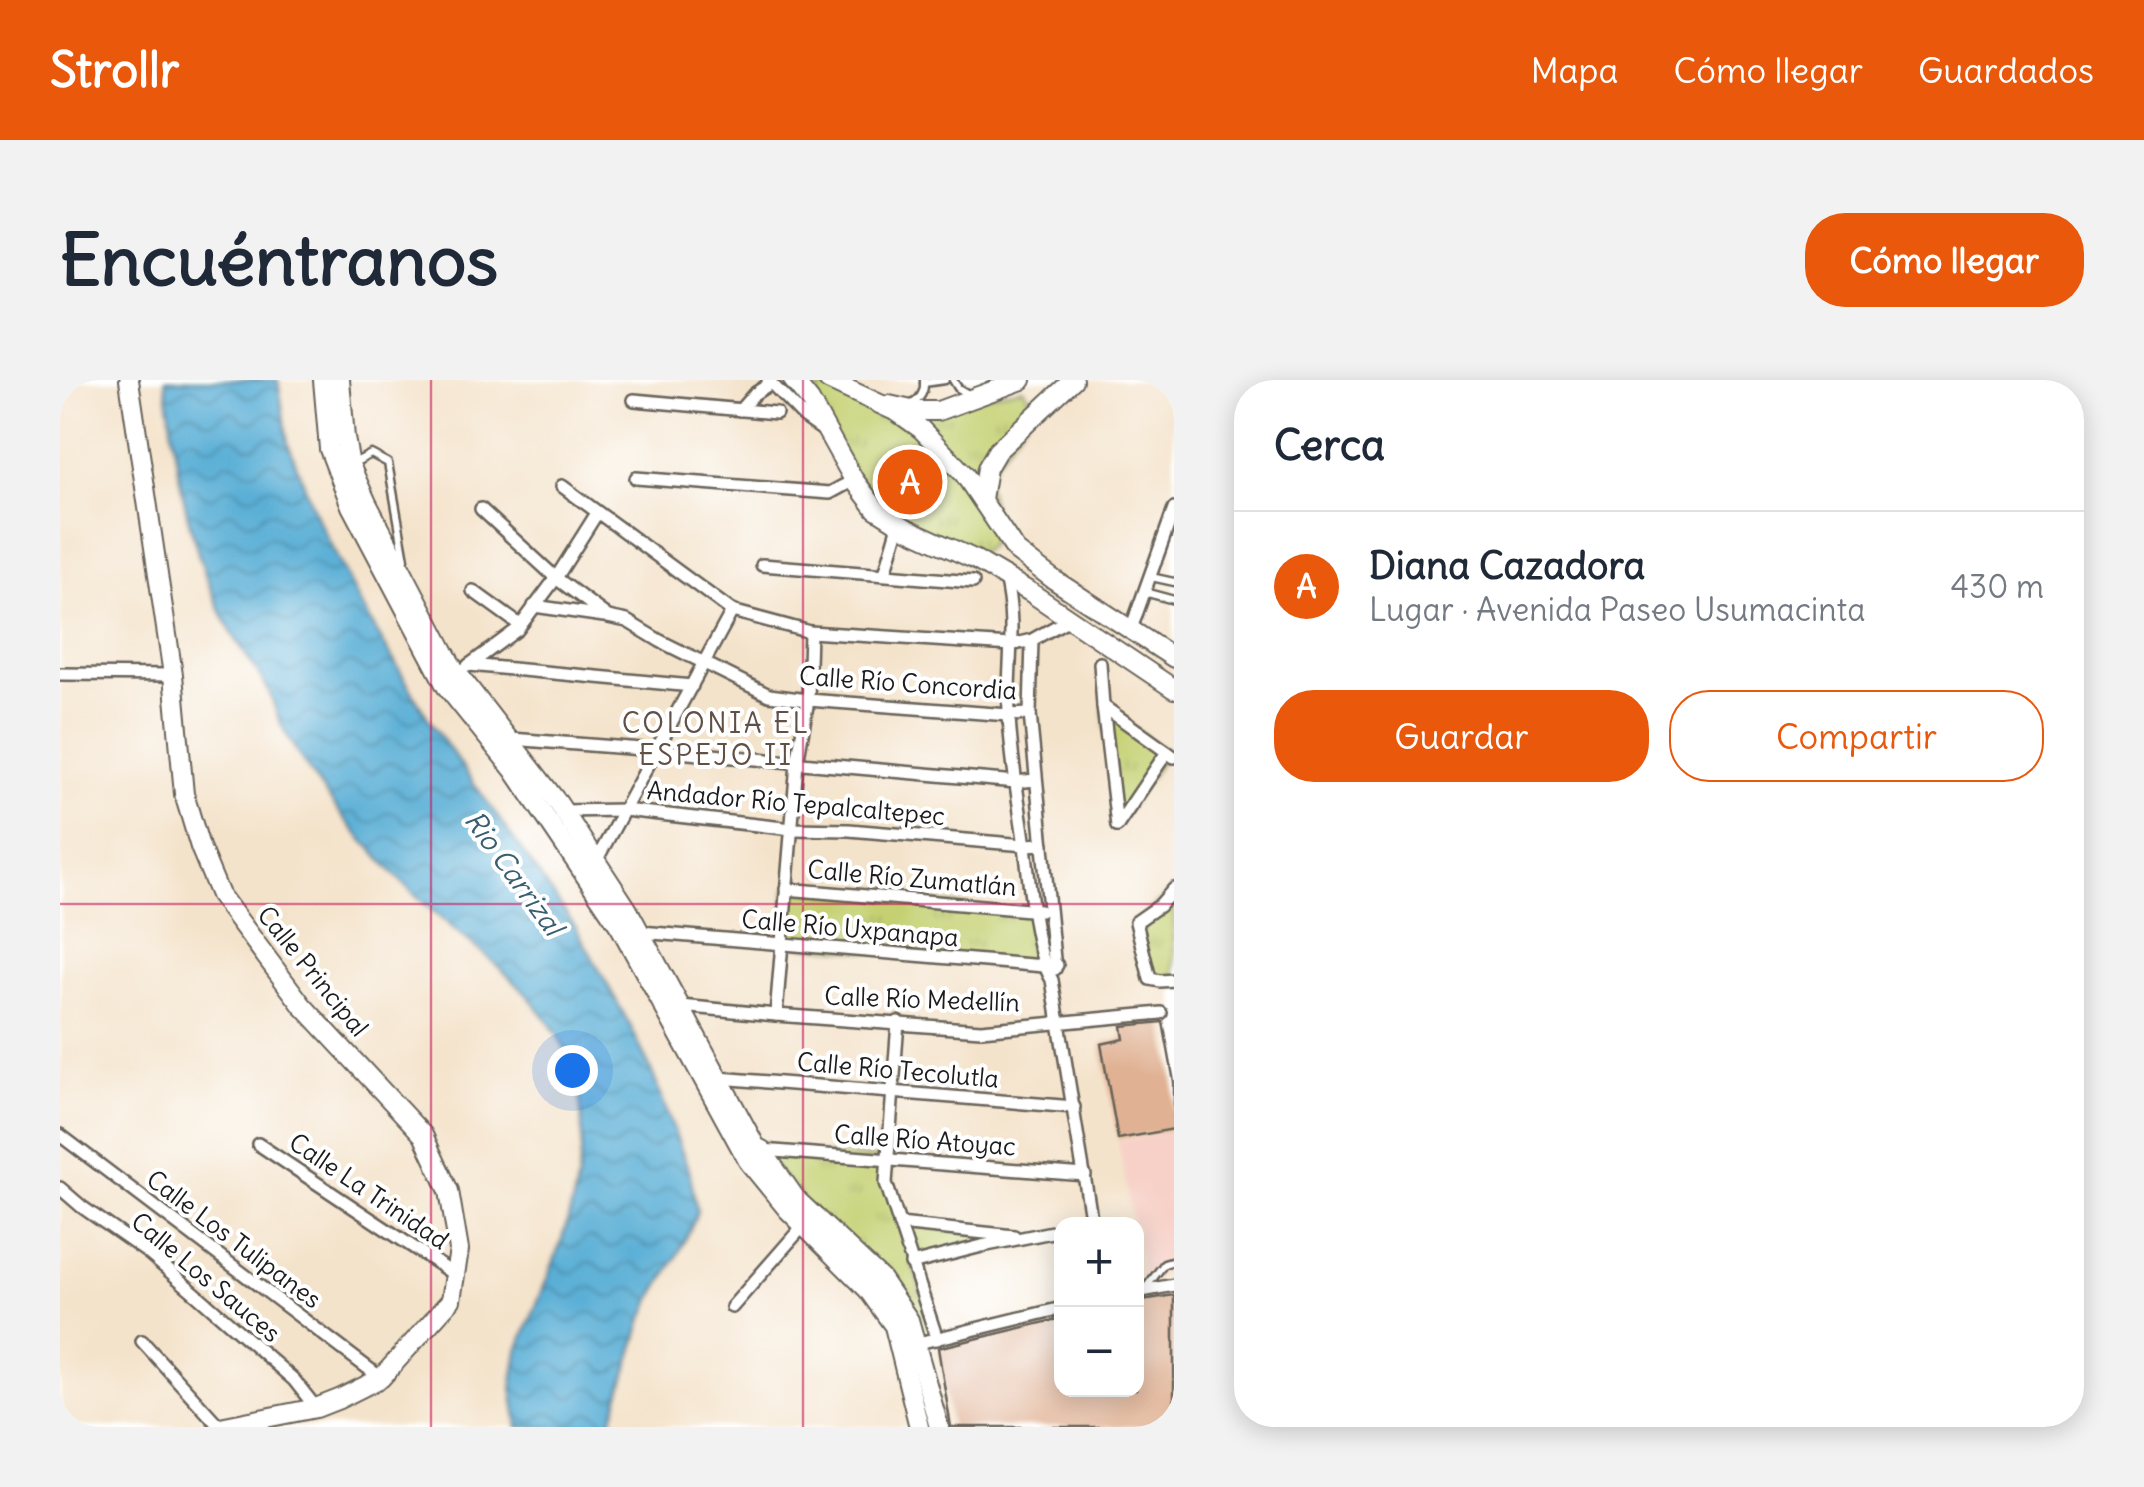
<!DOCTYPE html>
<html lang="es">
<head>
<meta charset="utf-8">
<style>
	body { margin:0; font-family:Delius,sans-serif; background:#f2f2f3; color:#1f2937 }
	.controls { position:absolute; right:30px; bottom:30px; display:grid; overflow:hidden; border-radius:20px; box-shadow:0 5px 25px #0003 }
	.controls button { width:90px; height:90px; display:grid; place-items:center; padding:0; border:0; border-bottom:2px solid #e0e1e3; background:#fff; color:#1f2937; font:50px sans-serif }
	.you { position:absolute; left:512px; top:690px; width:35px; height:35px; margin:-25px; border:8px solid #fff; border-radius:50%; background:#1a73e8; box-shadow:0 0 0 15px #1a73e833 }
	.badge { display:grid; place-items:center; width:65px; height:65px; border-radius:50%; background:#ea580c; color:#fff; font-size:32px; font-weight:700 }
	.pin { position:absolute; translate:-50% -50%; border:5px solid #fff; box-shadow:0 2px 10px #0006 }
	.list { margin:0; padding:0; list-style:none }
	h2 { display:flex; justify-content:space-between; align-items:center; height:130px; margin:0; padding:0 40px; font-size:42px }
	h2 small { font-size:32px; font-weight:400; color:#747a83 }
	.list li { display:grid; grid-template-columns:65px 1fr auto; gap:30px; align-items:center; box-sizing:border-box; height:150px; padding:0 40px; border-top:2px solid #e0e1e3 }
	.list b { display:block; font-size:38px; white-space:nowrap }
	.list p { margin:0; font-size:32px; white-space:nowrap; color:#747a83 }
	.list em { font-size:32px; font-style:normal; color:#747a83 }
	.actions { display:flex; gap:20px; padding:30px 40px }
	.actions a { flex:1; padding:22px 0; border:2px solid #ea580c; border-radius:40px; text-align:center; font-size:35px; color:#ea580c }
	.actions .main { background:#ea580c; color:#fff }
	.map { position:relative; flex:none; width:1114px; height:1047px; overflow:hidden; border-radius:40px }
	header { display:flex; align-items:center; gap:60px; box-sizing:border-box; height:140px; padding:0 50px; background:#ea580c; color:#fff }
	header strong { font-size:48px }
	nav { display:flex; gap:55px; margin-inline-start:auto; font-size:35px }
	.intro { display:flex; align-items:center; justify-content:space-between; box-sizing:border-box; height:240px; padding:0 60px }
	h1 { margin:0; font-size:70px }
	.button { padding:25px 45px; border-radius:40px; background:#ea580c; color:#fff; font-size:35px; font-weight:700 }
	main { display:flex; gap:60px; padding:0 60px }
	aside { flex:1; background:#fff; border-radius:40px; box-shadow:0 5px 25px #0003 }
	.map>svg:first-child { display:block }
	.built { fill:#f7d1c8 }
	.park { fill:url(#park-tufts); stroke:#707646; stroke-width:2.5 }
	.water { fill:url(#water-waves); stroke:#3b6679; stroke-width:2.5 }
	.building { fill:#e0b193 }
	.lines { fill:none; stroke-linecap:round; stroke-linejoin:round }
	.lane-casing { stroke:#686259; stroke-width:11 }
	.street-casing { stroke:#686259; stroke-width:16 }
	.secondary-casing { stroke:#686259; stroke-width:22 }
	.primary-casing { stroke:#686259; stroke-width:22 }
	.lane { stroke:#fff; stroke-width:6 }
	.street { stroke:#fff; stroke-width:11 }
	.secondary { stroke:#fff; stroke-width:18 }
	.primary { stroke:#fff; stroke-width:18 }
	.grid { fill:none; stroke:#c2185b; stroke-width:2.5; stroke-opacity:0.55 }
	.labels { text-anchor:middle; stroke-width:8; stroke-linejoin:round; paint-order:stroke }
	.street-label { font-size:25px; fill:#1c1c1c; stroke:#fff }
	.neighbourhood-label { font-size:28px; letter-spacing:2.5px; fill:#615046; stroke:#fff }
	.water-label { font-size:28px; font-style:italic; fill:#385e70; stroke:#fff }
</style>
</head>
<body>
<header>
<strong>Strollr</strong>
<nav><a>Mapa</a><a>Cómo llegar</a><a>Guardados</a></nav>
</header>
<div class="intro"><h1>Encuéntranos</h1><a class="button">Cómo llegar</a></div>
<main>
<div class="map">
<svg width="1114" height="1047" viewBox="0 0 1114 1047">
	<defs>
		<pattern id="park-tufts" width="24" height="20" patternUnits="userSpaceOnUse" patternTransform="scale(2.5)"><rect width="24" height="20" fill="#c4d071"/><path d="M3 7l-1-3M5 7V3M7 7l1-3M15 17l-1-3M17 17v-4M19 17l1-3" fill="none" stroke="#a8b261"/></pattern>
		<pattern id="water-waves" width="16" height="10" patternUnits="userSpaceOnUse" patternTransform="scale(2.5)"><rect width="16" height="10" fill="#5aafd6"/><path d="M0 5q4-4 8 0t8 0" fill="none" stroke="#4a8ead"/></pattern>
	</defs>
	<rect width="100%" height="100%" fill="#fff"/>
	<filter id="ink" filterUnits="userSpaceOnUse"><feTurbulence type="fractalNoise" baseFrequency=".01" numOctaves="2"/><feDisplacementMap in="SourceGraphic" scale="20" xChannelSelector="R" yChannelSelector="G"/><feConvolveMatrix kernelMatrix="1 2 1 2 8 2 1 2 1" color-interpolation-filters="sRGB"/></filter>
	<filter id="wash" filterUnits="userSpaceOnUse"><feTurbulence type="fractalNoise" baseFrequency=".0048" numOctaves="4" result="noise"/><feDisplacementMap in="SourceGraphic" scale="40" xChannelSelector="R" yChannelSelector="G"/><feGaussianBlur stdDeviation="2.25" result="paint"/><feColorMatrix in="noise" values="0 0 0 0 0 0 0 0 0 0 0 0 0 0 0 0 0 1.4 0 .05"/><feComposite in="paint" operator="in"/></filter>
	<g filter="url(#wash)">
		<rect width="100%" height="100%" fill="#f4e3cb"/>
		<!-- built -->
		<polygon class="built" points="1114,751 1114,893 1083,898 1077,863 1076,844 1073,844 1058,761"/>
		<!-- park -->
		<g class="park">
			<path d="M766 4 837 32 963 8 971 18 972 32 925 96C930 122 949 165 914 174L816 129 752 24 757 12Z"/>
			<polygon points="1043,326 1107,372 1057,446"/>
			<polygon points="726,509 974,532 984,586 720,564"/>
			<polygon points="1114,509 1114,600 1090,599 1076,542"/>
			<polygon points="702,770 828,779 839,844 968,857 852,884 877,959 857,964"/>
		</g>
		<!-- water -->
		<path class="water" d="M105 0H218L228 63 256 135 301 225 369 340 515 546 571 647 594 697 630 794 637 831 634 841 616 878 595 913 582 942 550 1047H458L452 1008 458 970C492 885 539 793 516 700 496 619 412 568 354 514 336 497 319 477 302 459 275 429 242 384 223 348 215 335 214 319 206 306 195 286 180 268 169 248 128 171 116 86 105 0Z"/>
		<g id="blocks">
			<!-- building -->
			<g class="building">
				<polygon points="1103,642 1114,702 1114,749 1058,759 1041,664 1064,659 1062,646"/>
				<polygon points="1114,915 1114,1047 891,1047 878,968 1002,938 1002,1010 1076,1010 1076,921"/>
			</g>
		</g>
	</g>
	<g filter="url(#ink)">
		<use href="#blocks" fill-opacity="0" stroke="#686259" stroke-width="2.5"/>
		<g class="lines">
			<!-- lane casing -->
			<g class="lane-casing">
				<g id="lane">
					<polyline points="893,0 898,8 910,15"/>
					<polyline points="864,3 885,0"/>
					<path d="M851 25C861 18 865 12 864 0"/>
					<polyline points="292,84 311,74 328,83 345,179"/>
					<polyline points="1091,197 1114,202"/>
					<polyline points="1084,212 1114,220"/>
					<polyline points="1084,910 1104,884 1114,881"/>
				</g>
			</g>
			<!-- street casing -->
			<g class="street-casing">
				<g id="street">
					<polyline points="708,0 744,37 764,51"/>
					<polyline points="574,20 716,33"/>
					<polyline points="680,30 694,14 711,3"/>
					<polyline points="576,98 770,113 794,100"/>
					<polyline points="502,106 672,231 750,252 951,265 972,260 1011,238"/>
					<polyline points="421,129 496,198 548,237 567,241 600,261 709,315 748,320 949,335 970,334"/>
					<polyline points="702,185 913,202"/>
					<polyline points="825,193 839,145"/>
					<path d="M945 198C957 244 947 289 949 336 951 379 959 423 965 466 970 504 973 568 992 600L1032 844"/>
					<polyline points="413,211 460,245"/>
					<polyline points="474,226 544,236"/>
					<polyline points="1071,249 1114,129"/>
					<polyline points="972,260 970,334 995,589"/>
					<polyline points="1040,283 1043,326 1057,446"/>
					<polyline points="409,285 632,306"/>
					<polyline points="408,286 458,249 496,198 537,133"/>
					<polyline points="0,294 113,295"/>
					<polyline points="1043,326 1114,377"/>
					<polyline points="451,359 595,370 956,402 975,400"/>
					<polyline points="502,431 564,430 732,449 789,450 965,465 983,464"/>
					<polyline points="1057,446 1107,372"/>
					<polyline points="536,481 672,231"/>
					<polyline points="726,509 980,531"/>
					<polyline points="1114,509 1099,526 1076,542 1090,599 1100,601 1114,600"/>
					<polyline points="581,552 984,586 997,585"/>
					<polyline points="621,626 716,635 921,650 1101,633"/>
					<polyline points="716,635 737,383 748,320 750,252"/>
					<polyline points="838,642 826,803 877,959"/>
					<polyline points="659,698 1014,727"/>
					<polyline points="0,755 321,998"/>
					<polyline points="198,764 395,895"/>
					<polyline points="702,770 1025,795"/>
					<polyline points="0,808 22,827 88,873 136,914 234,1000 256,1028"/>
					<polyline points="839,844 954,856"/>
					<polyline points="851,884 922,866 1002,850"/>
					<polyline points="1076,912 1114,905"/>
					<polyline points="672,927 743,846"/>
					<polyline points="82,961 160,1047"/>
					<polyline points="850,965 1002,928"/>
				</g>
			</g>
			<!-- secondary casing -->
			<g class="secondary-casing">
				<g id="secondary">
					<polyline points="69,0 113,295 124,414 140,467 160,515 242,625 363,755 389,811 399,870 391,920 321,998 279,1019 256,1028 160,1047"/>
					<polyline points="829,25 856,31 878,31 962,0"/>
					<polyline points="922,119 927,88 937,71 1013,0"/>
				</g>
			</g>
			<!-- primary casing -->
			<g class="primary-casing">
				<g id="primary">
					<polyline points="263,0 269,69 291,126 386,306 453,389 560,547 688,781 728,830 808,910 834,946 859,1047"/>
					<polyline points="280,0 285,58 290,85 307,123 392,286 498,423 568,530 696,767 702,770 736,819 821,899 849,940 879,1047"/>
					<polyline points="733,0 750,21 794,100 816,129 846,148 916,180 970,212 1114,309"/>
					<polyline points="768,0 837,32 861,49 904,94 956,171 993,199 1114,278"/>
				</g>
			</g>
			<!-- lane -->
			<use href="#lane" class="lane"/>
			<!-- street -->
			<use href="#street" class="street"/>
			<!-- secondary -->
			<use href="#secondary" class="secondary"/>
			<!-- primary -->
			<use href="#primary" class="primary"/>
		</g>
	</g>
	<!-- grid -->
	<path class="grid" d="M371 0V1047M743 0V1047M0 524H1114"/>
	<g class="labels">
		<!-- street labels -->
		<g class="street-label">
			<text transform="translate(848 303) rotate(4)" y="9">Calle Río Concordia</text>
			<text transform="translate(736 423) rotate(5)" y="9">Andador Río Tepalcaltepec</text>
			<text transform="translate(852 498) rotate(5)" y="9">Calle Río Zumatlán</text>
			<text transform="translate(790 548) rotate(5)" y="9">Calle Río Uxpanapa</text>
			<text transform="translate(253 591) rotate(51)" y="9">Calle Principal</text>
			<text transform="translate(862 619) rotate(2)" y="9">Calle Río Medellín</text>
			<text transform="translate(838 690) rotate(5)" y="9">Calle Río Tecolutla</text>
			<text transform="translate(865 760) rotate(4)" y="9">Calle Río Atoyac</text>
			<text transform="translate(309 811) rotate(34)" y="9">Calle La Trinidad</text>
			<text transform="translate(174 859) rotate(37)" y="9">Calle Los Tulipanes</text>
			<text transform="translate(146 897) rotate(40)" y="9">Calle Los Sauces</text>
		</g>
		<!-- neighbourhood labels -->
		<g class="neighbourhood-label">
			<text x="656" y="353">COLONIA EL<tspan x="656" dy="32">ESPEJO II</tspan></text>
		</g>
		<!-- water labels -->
		<g class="water-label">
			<text transform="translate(454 493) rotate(54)" y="10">Rio Carrizal</text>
		</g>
	</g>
</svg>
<div class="controls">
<button>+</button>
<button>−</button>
</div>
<div class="you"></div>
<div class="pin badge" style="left:850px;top:102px">A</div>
</div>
<aside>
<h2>Cerca<small></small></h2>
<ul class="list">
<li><span class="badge">A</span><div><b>Diana Cazadora</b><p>Lugar · Avenida Paseo Usumacinta</p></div><em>430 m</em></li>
</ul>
<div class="actions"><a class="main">Guardar</a><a>Compartir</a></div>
</aside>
</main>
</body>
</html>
